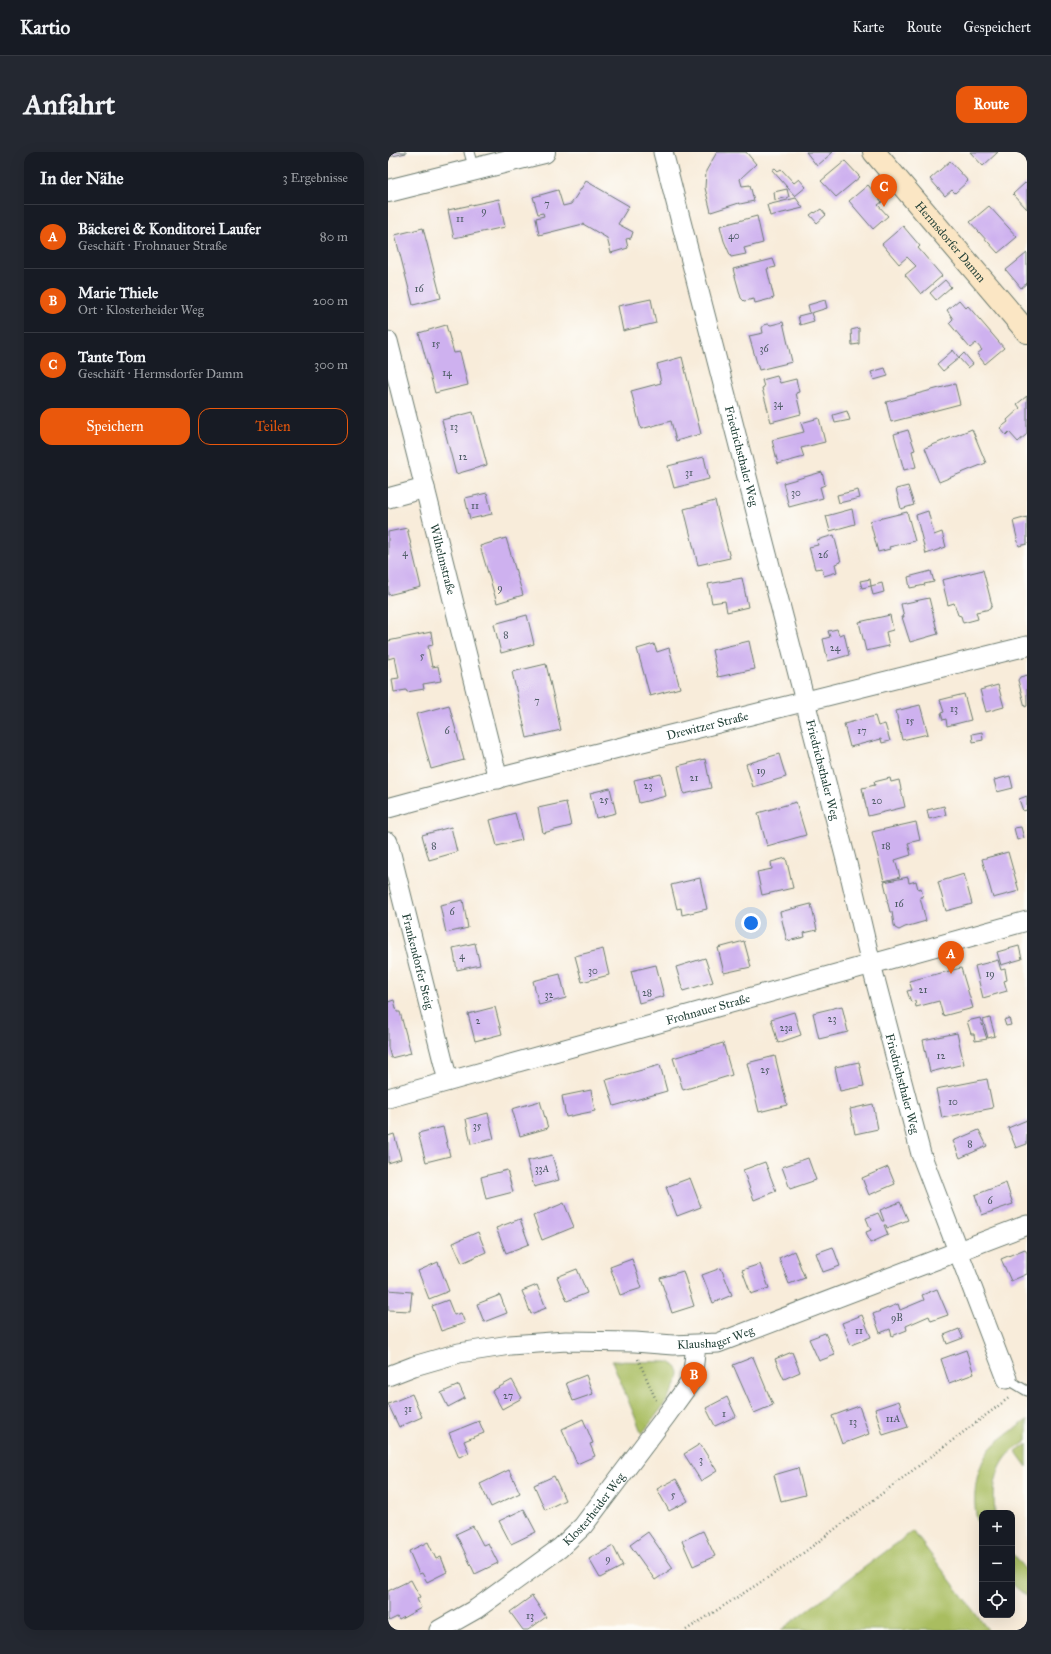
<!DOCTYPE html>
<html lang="de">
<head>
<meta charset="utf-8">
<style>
	body { margin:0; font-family:"IM FELL Great Primer",serif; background:#242831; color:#f1f3f6 }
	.controls { position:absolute; right:12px; bottom:12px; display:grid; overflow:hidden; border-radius:8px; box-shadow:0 4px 16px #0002 }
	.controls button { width:36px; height:36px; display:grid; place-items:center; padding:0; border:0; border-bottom:1px solid #363941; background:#171b24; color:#f1f3f6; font:20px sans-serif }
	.you { position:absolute; left:363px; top:771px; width:14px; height:14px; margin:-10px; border:3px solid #fff; border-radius:50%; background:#1a73e8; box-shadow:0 0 0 6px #1a73e833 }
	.badge { display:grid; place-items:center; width:26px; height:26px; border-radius:50%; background:#ea580c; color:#fff; font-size:13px; font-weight:700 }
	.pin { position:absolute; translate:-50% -33px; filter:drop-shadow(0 1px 2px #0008) }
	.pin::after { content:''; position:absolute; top:21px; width:14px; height:12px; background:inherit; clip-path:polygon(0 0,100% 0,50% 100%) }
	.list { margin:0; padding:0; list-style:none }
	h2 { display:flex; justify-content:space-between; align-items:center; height:52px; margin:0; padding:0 16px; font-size:17px }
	h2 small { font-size:13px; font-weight:400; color:#9ea1a6 }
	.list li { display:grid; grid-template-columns:26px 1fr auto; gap:12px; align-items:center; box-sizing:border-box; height:64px; padding:0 16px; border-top:1px solid #363941 }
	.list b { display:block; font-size:15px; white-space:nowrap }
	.list p { margin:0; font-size:13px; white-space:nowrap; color:#9ea1a6 }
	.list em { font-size:13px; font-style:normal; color:#9ea1a6 }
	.actions { display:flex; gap:8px; padding:12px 16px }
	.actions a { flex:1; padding:9px 0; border:1px solid #ea580c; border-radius:12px; text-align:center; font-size:14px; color:#ea580c }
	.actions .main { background:#ea580c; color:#fff }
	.icon { flex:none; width:22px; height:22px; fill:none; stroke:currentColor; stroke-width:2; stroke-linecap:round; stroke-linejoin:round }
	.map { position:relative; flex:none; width:639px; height:1478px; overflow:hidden; border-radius:12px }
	header { display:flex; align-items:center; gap:24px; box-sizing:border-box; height:56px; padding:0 20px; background:#171b24; border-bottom:1px solid #363941 }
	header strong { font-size:19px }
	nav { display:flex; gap:22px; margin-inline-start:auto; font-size:14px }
	.intro { display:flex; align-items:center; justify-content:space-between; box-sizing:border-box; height:96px; padding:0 24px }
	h1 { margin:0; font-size:28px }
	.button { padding:10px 18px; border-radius:12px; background:#ea580c; color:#fff; font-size:14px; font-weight:700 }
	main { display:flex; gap:24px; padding:0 24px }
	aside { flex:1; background:#171b24; border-radius:12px; box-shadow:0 4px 16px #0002 }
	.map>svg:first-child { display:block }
	.green { fill:#a9bd61; stroke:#647d4a }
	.building { fill:#ceb1ef }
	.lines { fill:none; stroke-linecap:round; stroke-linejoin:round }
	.service-casing { stroke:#6b7a6e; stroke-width:11 }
	.minor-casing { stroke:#6b7a6e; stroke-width:21 }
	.tertiary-casing { stroke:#6b7a6e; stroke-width:24 }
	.secondary-casing { stroke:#6b7a6e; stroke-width:24 }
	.path { stroke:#6b7a6e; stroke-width:2.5; stroke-dasharray:1 3; stroke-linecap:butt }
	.service { stroke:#fff; stroke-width:9 }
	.minor { stroke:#fff; stroke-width:19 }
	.tertiary { stroke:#fff; stroke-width:22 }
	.secondary { stroke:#fbe6c4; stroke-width:22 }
	.labels { text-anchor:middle; stroke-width:4; stroke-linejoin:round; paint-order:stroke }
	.number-label { font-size:10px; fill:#4b5a63 }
	.street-label { font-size:12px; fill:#1f3d34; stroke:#fdfcf7 }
</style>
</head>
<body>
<header>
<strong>Kartio</strong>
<nav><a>Karte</a><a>Route</a><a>Gespeichert</a></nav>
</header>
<div class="intro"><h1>Anfahrt</h1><a class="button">Route</a></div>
<main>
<aside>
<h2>In der Nähe<small>3 Ergebnisse</small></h2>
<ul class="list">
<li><span class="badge">A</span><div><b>Bäckerei &amp; Konditorei Laufer</b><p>Geschäft · Frohnauer Straße</p></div><em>80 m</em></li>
<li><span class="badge">B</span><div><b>Marie Thiele</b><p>Ort · Klosterheider Weg</p></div><em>200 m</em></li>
<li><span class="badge">C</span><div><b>Tante Tom</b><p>Geschäft · Hermsdorfer Damm</p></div><em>300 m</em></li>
</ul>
<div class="actions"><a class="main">Speichern</a><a>Teilen</a></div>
</aside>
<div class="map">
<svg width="639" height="1478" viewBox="0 0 639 1478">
	<rect width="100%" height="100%" fill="#fdfcf7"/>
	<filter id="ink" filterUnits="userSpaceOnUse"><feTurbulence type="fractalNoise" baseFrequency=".025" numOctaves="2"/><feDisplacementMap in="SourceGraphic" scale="8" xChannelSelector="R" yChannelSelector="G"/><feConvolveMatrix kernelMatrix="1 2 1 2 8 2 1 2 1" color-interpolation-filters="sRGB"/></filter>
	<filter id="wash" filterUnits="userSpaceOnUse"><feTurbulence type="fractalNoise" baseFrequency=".012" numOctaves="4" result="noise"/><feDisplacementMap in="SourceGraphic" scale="16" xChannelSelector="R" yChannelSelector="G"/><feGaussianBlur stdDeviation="0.9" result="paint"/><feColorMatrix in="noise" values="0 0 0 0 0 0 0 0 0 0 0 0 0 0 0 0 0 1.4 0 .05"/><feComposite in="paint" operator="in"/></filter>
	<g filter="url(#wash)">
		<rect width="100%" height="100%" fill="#f8ecda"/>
		<!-- green -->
		<g class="green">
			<path d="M224 1209 281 1210C286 1213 291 1216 291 1221 292 1236 263 1269 254 1282Z"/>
			<path d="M639 1268V1289C634 1293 626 1297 621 1302 606 1319 605 1339 607 1361H594V1383C582 1356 585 1320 602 1297 609 1288 630 1275 639 1268Z"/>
			<polygon points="639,1292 639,1315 628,1300"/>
			<polygon points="525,1379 600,1478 393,1478"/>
			<polygon points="624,1401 639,1420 639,1445 624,1432"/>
		</g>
		<g id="blocks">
			<!-- building -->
			<g class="building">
				<polygon points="0,0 18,0 18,1 0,5"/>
				<polygon points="329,0 358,0 368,12 352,27 354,34 362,33 366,49 352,52 351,51 323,60 317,36 318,19"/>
				<polygon points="418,0 445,0 429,14"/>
				<polygon points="582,0 610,0 595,14"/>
				<polygon points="457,9 472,25 448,45 433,29"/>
				<polygon points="562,9 580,29 567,41 564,38 557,44 542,27"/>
				<polygon points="387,16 390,19 393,17 406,31 411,27 418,35 407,44 384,18"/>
				<polygon points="198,29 241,54 230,72 245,80 243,86 238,87 240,96 223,101 219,86 195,72 151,83 148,66 156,64 155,61 150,62 145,45 170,38 175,54 183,52"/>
				<polygon points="637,31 639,33 639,57 625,42"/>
				<polygon points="480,33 494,50 490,53 500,64 485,77 461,49"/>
				<polygon points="399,37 401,45 387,48 386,40"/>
				<polygon points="408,46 415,56 382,64 379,53"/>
				<polygon points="111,47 117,75 66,86 60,58"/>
				<polygon points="601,54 629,85 610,101 582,70"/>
				<polygon points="433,57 438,63 429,71 422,63 426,60 427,61"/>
				<polygon points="369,64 375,91 356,96 358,102 343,105 336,89 332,74"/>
				<polygon points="515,74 532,94 530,96 554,124 533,142 517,123 528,114 519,105 511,112 494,92"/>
				<polygon points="35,76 53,146 25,153 7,83"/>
				<polygon points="639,101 639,131 633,136 618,118"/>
				<polygon points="385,107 388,115 379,117 386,146 367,151 366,147 356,149 353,146 345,117"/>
				<polygon points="557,128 563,135 548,148 542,141"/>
				<polygon points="263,147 268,171 235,179 230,154"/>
				<polygon points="437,148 439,156 423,161 426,169 412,173 410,164 422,161 420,153"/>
				<polygon points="571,148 578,156 580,154 616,196 597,212 589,202 594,198 588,191 582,196 561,171 565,167 559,158"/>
				<polygon points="395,170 404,210 371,218 361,184 375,181 374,176 376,173 380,172 383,173"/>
				<polygon points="58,173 66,201 72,200 80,233 47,241 31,181"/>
				<polygon points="471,176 471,192 464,193 463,178"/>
				<polygon points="565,198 571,206 555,219 549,212"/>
				<polygon points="576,201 585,212 580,216 571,206"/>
				<polygon points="294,205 313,282 288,289 283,269 253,277 243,239 273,231 269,212"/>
				<polygon points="497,216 500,224 486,228 483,220"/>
				<polygon points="389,224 392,231 408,227 411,240 408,241 413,262 383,270 374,236 376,235 374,228"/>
				<polygon points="567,232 572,252 503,270 498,250"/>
				<polygon points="639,244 639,282 630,290 621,280 618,283 612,276 620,270 619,268 632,256 629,252"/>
				<polygon points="459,259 462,268 447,271 445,263"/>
				<polygon points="85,260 99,313 68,322 54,268"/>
				<polygon points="431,266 437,290 413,296 416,305 390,312 384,288 416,280 413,271"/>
				<polygon points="584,277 598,311 551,330 537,296"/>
				<polygon points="520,278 527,298 524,299 528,315 516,318 506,282"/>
				<polygon points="316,305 321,327 286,336 280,314"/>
				<polygon points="434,320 437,333 432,335 435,346 401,355 395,331"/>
				<polygon points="520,334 526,353 513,357 508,337"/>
				<polygon points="470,338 472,346 451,351 449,343"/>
				<polygon points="99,341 104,362 82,367 77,346"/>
				<polygon points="327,349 342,406 310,413 296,357"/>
				<polygon points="464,357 467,372 442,379 438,364"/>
				<polygon points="540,359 546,383 554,380 558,395 538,402 528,363"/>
				<polygon points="519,360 527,389 501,395 502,397 490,400 482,369"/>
				<polygon points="639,365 639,392 631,394 625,369"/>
				<polygon points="19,376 33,435 0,443 0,431 1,431 0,425 0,380"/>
				<polygon points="446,383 453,410 447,412 449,420 436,424 434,416 427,417 421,395 430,393 429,388"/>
				<polygon points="118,386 135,443 109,451 92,394"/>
				<polygon points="595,418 604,453 602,457 588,460 590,467 575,471 573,464 570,463 566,451 560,453 554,428"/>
				<polygon points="543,419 546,430 536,432 537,433 522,436 520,425"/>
				<polygon points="354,426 360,455 339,460 337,449 324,451 320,432"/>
				<polygon points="482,427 483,434 474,436 472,429"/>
				<polygon points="494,431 496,440 485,443 483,434"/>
				<polygon points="541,446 550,482 522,490 514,465 516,465 513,452"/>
				<polygon points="139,463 146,492 113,501 106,472"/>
				<polygon points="502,463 505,478 498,480 501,494 478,499 471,470"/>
				<polygon points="449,477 451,483 456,481 461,503 440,509 435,487 442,485 440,479"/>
				<polygon points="43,480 45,493 40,494 44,515 50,514 53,529 35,532 36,537 19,540 18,538 6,540 4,527 11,526 7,505 0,507 0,489"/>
				<polygon points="361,489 367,517 330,525 324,498"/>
				<polygon points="266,492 269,500 281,496 292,536 262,544 249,497"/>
				<polygon points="158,512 173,578 139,586 124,520"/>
				<polygon points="639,523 639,554 637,555 630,528 632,525"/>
				<polygon points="610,533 616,555 598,560 592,538"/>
				<polygon points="576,542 583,568 559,574 558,567 555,568 553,561 556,560 552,548"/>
				<polygon points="61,553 76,608 43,617 28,562"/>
				<polygon points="532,553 540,582 514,588 508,559"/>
				<polygon points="487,564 490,574 497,572 502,589 494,591 493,587 462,595 456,572"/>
				<polygon points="594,580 595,588 585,590 584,582"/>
				<polygon points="391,602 398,625 365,635 358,612"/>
				<polygon points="317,607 323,636 296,642 290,614"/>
				<polygon points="273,622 278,644 251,651 246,628"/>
				<polygon points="622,624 625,636 609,640 606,628"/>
				<polygon points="502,626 503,630 511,628 517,655 480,664 474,636 487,633 486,630"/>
				<polygon points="222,636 228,661 208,666 202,641"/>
				<polygon points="639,644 639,658 635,659 631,647"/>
				<polygon points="178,650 183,674 155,681 150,656"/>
				<polygon points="408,650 418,683 379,694 370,661"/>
				<polygon points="556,654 558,663 541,667 539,658"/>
				<polygon points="127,661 134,688 109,694 102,668"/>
				<polygon points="528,670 532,688 520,691 523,703 507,708 512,725 496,729 484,680"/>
				<polygon points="63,675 69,700 41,708 34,683"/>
				<polygon points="633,675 636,686 629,688 626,676"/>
				<polygon points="620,700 631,739 605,746 594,707"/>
				<polygon points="398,706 405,736 374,743 369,720 384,717 383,710"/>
				<polygon points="576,722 584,752 558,759 550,730"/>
				<polygon points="520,725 521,731 528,729 530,737 533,736 535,745 532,745 538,769 517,775 511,778 507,776 506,773 504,760 502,760 499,748 500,747 496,730"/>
				<polygon points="312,726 319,757 294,763 293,756 289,757 283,733"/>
				<polygon points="75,748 80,776 58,781 52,753"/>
				<polygon points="423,752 429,778 416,781 417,785 399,789 392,760"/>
				<polygon points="356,789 363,815 336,821 330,796"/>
				<polygon points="87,791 92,813 69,818 65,796"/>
				<polygon points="631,794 634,807 613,813 609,800"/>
				<polygon points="215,797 221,823 194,830 187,804"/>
				<polygon points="317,806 325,830 295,839 288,815"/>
				<polygon points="610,808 613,818 617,817 619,828 616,829 619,839 595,846 587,814"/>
				<polygon points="268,813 276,844 251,851 243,819"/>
				<polygon points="573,816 585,856 555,864 551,849 528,855 527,849 523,850 519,839 524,838 521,829"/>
				<polygon points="172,822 178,846 151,853 145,829"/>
				<polygon points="6,848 9,860 12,860 23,901 3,906 0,895 0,850"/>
				<polygon points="454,854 460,880 431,887 425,861"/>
				<polygon points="107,855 114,882 87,889 80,862"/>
				<polygon points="406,860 413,883 390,891 383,867"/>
				<polygon points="592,866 599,887 587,889 586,882 583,882 579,869"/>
				<polygon points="602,866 607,884 600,886 595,868"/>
				<polygon points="621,866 623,873 618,874 616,868"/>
				<polygon points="569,881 576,912 542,920 535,888"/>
				<polygon points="335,891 344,923 295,938 285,906"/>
				<polygon points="387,904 399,953 371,960 359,911"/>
				<polygon points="471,910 476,934 452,939 447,915"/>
				<polygon points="272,913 279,939 226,954 218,928"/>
				<polygon points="599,927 605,956 554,966 548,937"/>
				<polygon points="203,938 207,959 178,965 174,944"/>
				<polygon points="152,949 160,976 132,984 124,957"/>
				<polygon points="485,952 490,977 467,982 462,957"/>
				<polygon points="100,961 106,987 83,992 78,967"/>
				<polygon points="639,968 639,992 628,996 620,976"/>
				<polygon points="55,975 62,1004 38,1010 30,981"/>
				<polygon points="591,978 599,994 572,1006 565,989"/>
				<polygon points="6,982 13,1007 0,1011 0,984"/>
				<polygon points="164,1003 171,1028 146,1035 139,1009"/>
				<polygon points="420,1006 428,1028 402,1037 394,1015"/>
				<polygon points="377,1010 388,1039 366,1048 355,1018"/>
				<polygon points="500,1015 507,1032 481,1043 474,1026"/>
				<polygon points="119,1018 125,1040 98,1047 93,1025"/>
				<polygon points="302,1026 313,1055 289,1064 278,1035"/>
				<polygon points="618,1031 625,1052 594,1063 587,1043"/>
				<polygon points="512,1050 520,1068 499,1076 498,1073 496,1073 500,1083 482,1091 478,1080 483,1078 478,1066 490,1061 494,1069 496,1069 492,1058"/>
				<polygon points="176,1051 186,1075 154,1088 145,1064"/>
				<polygon points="132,1067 141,1092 118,1101 108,1076"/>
				<polygon points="90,1080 98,1100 74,1111 65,1091"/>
				<polygon points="445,1095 452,1114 435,1120 428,1101"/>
				<polygon points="637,1097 639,1101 639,1122 623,1129 613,1107"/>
				<polygon points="406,1099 417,1126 401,1132 391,1106"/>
				<polygon points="244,1107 254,1136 232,1143 222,1115"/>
				<polygon points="50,1110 61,1139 41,1147 30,1119"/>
				<polygon points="372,1112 381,1136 363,1142 354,1118"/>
				<polygon points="333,1116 344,1143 325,1151 314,1123"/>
				<polygon points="189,1117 199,1141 179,1149 169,1125"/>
				<polygon points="295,1119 306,1154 284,1161 272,1126"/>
				<polygon points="149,1133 158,1156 143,1162 134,1139"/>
				<polygon points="549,1137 560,1163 543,1169 541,1164 518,1174 519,1178 504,1184 502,1177 492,1181 485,1162 510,1152 512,1158 536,1148 534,1143"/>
				<polygon points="0,1138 24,1140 22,1159 0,1158"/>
				<polygon points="112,1143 119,1161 96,1170 89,1152"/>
				<polygon points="60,1148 66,1163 73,1161 77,1171 53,1179 44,1154"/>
				<polygon points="474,1163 483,1185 463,1193 454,1171"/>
				<polygon points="571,1177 575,1186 559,1192 556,1183"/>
				<polygon points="437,1181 447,1203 431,1209 421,1187"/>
				<polygon points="578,1198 586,1222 561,1231 553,1207"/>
				<polygon points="404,1200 412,1220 396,1227 387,1207"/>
				<polygon points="365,1205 385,1253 366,1261 345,1213"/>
				<polygon points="198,1223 205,1242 185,1249 178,1231"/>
				<polygon points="124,1228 134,1246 114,1257 104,1239"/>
				<polygon points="71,1233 77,1246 60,1255 53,1241"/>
				<polygon points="24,1242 34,1265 11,1275 0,1252"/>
				<polygon points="339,1245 348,1264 327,1274 318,1256"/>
				<polygon points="511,1249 520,1275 495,1283 487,1257"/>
				<polygon points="471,1254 481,1282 454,1292 444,1264"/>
				<polygon points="195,1267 205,1291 202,1292 207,1304 189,1312 174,1277"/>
				<polygon points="91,1269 96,1281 76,1289 81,1301 71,1305 61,1281"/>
				<polygon points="312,1292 329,1319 313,1329 296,1302"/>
				<polygon points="410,1316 417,1343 393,1349 386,1323"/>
				<polygon points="121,1318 132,1341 103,1355 92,1332"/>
				<polygon points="166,1324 177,1348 157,1358 146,1333"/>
				<polygon points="288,1327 300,1349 281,1359 269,1337"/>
				<polygon points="136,1357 148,1380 123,1392 111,1369"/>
				<polygon points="85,1374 95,1393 100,1391 110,1411 87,1422 68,1382"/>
				<polygon points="315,1379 327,1404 305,1414 294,1389"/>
				<polygon points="260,1380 285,1416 267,1428 242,1393"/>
				<polygon points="40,1390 48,1407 53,1405 59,1420 39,1430 34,1421 31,1422 21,1399"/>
				<polygon points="225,1394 235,1414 212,1426 201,1407"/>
				<polygon points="23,1428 32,1445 29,1447 33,1456 11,1468 9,1465 1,1469 0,1466 0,1439"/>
				<polygon points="144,1444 158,1465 140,1478 135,1478 122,1460"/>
			</g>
		</g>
	</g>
	<g filter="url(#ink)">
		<use href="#blocks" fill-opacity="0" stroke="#6b7a6e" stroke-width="1"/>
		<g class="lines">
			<!-- service casing -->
			<g class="service-casing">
				<g id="service">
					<polyline points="81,0 86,18"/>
					<polyline points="619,1227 639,1239"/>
				</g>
			</g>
			<!-- minor casing -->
			<g class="minor-casing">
				<g id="minor">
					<path id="s1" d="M275 0 463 727 483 812 533 1002 619 1227"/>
					<path id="s2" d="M0 189 110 627"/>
					<polyline points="0,346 37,336"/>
					<path id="s3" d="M0 656 126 622 639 494"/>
					<path id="s4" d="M0 690 60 929"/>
					<path id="s5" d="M0 946 639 769"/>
					<path id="s6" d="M0 1224 26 1214 71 1201 122 1193 178 1189 247 1190 285 1193 330 1191 639 1073"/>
					<path id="s7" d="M51 1478 88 1457 172 1396 195 1374 278 1264 304 1228 308 1193"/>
				</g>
			</g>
			<!-- tertiary casing -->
			<g class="tertiary-casing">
				<polyline id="tertiary" points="0,39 156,0"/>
			</g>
			<!-- secondary casing -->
			<g class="secondary-casing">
				<g id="secondary">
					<path id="s8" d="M486 0 639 180"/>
				</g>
			</g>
			<!-- path -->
			<g class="path">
				<polyline points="250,1207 268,1248"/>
				<polyline points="298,1478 398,1414 622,1245"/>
			</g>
			<!-- service -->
			<use href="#service" class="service"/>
			<!-- minor -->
			<use href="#minor" class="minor"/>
			<!-- tertiary -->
			<use href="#tertiary" class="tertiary"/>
			<!-- secondary -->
			<use href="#secondary" class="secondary"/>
		</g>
	</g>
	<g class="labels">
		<!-- number labels -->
		<g class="number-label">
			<text x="159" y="55">7</text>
			<text x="96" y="62">9</text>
			<text x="72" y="70">11</text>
			<text x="346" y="87">40</text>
			<text x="31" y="140">16</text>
			<text x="48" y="195">15</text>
			<text x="376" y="200">36</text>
			<text x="59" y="224">14</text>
			<text x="390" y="255">34</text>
			<text x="66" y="278">13</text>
			<text x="75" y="308">12</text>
			<text x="301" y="324">31</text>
			<text x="408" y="344">30</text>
			<text x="87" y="357">11</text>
			<text x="17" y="404">4</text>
			<text x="435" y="406">26</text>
			<text x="112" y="439">9</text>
			<text x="118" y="486">8</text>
			<text x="447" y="499">24</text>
			<text x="34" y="507">5</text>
			<text x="149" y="552">7</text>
			<text x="566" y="560">13</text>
			<text x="522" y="572">15</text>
			<text x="59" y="582">6</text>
			<text x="474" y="582">17</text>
			<text x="373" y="622">19</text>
			<text x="306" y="629">21</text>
			<text x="260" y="637">23</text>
			<text x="216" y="651">25</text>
			<text x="489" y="652">20</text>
			<text x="46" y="697">8</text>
			<text x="498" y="697">18</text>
			<text x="511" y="755">16</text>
			<text x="64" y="763">6</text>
			<text x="74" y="807">4</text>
			<text x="205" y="822">30</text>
			<text x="602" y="825">19</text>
			<text x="535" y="841">21</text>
			<text x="259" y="844">28</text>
			<text x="161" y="846">32</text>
			<text x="444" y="870">23</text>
			<text x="90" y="872">2</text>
			<text x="398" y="879">23a</text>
			<text x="553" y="907">12</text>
			<text x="377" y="921">25</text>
			<text x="565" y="953">10</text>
			<text x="89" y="977">35</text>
			<text x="582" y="995">8</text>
			<text x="154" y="1020">33A</text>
			<text x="602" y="1052">6</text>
			<text x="509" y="1169">9B</text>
			<text x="471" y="1182">11</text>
			<text x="120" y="1247">27</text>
			<text x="20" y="1260">31</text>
			<text x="336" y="1265">1</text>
			<text x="505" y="1270">11A</text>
			<text x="465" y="1273">13</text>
			<text x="313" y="1311">3</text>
			<text x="285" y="1346">5</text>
			<text x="220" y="1410">9</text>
			<text x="142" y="1467">13</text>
		</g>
		<!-- street labels -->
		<g class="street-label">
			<text dy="4" stroke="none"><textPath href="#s8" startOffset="118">Hermsdorfer Damm</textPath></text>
			<text dy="4" stroke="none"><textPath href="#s1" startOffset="314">Friedrichsthaler Weg</textPath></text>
			<text dy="4" stroke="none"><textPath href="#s2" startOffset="225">Wilhelmstraße</textPath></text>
			<text dy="4" stroke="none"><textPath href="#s3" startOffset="330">Drewitzer Straße</textPath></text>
			<text dy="4" stroke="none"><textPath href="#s1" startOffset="638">Friedrichsthaler Weg</textPath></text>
			<text dy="4" stroke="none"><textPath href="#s4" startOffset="123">Frankendorfer Steig</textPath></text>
			<text dy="4" stroke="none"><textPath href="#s5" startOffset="332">Frohnauer Straße</textPath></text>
			<text dy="4" stroke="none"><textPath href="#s1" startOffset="962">Friedrichsthaler Weg</textPath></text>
			<text dy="4" stroke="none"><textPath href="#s6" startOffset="333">Klaushager Weg</textPath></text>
			<text dy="4" stroke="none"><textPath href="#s7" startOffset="198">Klosterheider Weg</textPath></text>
		</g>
	</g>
</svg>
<div class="controls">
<button>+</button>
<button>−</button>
<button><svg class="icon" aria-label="locate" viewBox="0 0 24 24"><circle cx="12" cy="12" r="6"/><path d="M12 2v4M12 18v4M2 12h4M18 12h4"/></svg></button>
</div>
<div class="you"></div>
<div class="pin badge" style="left:563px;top:822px">A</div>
<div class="pin badge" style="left:306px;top:1243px">B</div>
<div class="pin badge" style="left:496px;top:55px">C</div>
</div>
</main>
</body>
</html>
